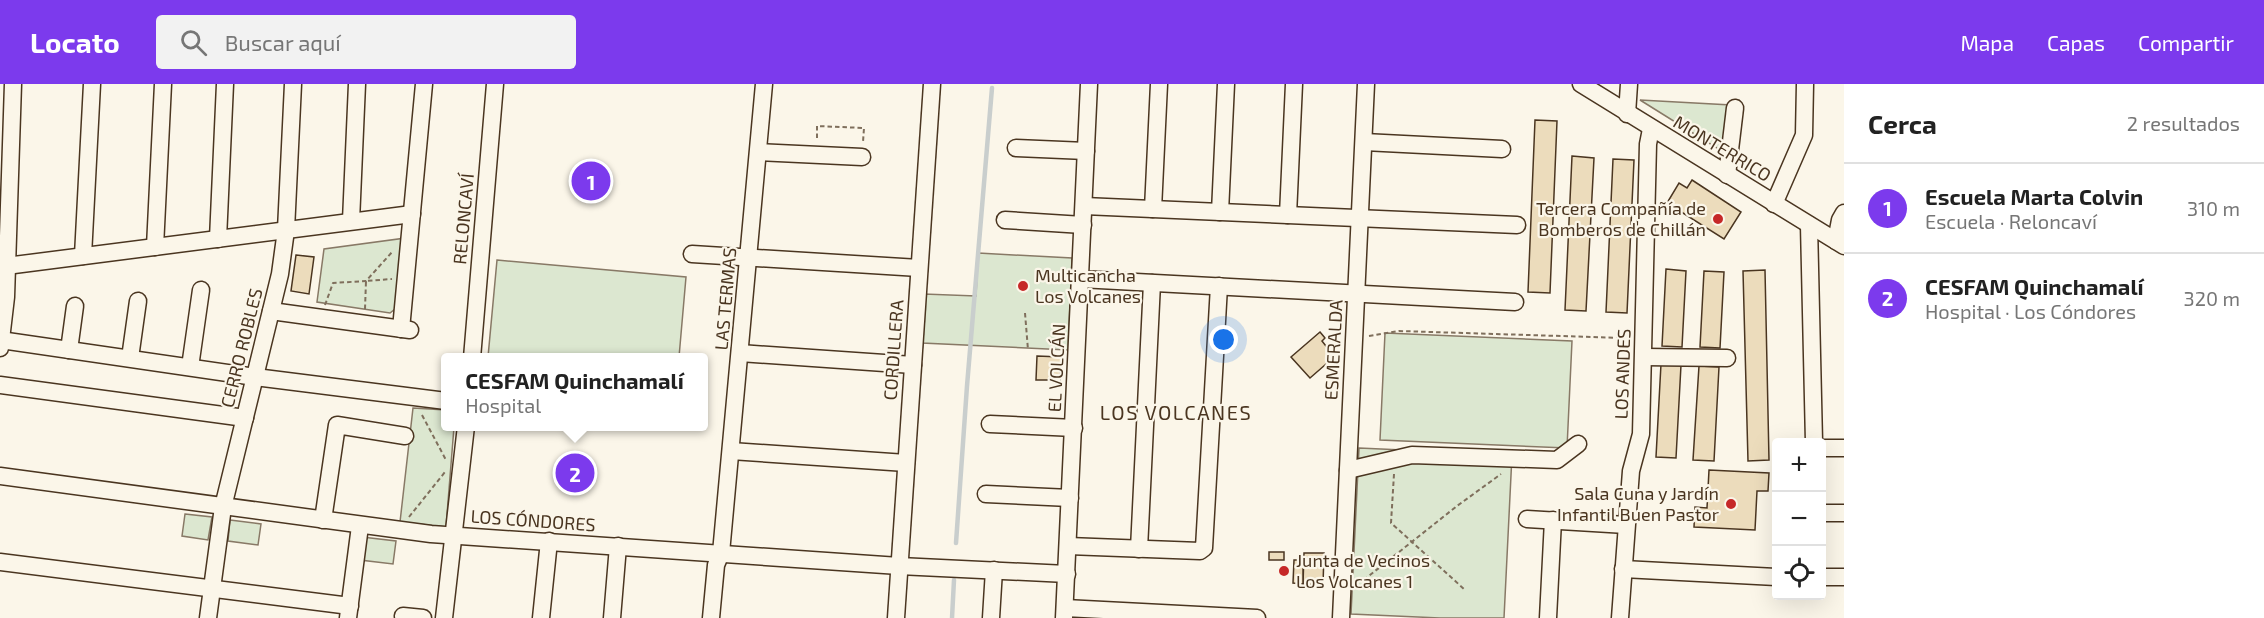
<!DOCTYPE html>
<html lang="es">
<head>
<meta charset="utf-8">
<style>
	body { margin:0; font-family:"Exo 2",sans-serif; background:#f2f2f2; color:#222 }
	.controls { position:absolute; right:18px; bottom:18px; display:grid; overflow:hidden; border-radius:6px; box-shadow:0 6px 24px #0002 }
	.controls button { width:54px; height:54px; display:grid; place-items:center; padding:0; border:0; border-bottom:2px solid #e0e0e0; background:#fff; color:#222; font:30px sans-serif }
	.you { position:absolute; left:1224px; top:256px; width:21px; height:21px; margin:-15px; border:4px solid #fff; border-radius:50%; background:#1a73e8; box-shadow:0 0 0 9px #1a73e833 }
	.badge { display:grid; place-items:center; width:39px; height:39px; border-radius:50%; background:#7c3aed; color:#fff; font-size:20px; font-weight:700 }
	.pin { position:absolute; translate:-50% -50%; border:3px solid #fff; box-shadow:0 2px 6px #0006 }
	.popup { position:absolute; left:441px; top:269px; width:267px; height:78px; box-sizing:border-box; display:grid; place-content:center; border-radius:6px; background:#fff; filter:drop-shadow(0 2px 4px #0005); font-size:20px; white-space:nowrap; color:#767676 }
	.popup b { font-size:22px; color:#222 }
	.popup::after { content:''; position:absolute; left:50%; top:100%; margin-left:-12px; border:12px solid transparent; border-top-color:#fff }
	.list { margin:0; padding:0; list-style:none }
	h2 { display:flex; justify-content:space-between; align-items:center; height:78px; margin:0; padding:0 24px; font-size:26px }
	h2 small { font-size:20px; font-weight:400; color:#767676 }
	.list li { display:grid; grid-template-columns:39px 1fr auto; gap:18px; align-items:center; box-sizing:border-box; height:90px; padding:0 24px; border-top:2px solid #e0e0e0 }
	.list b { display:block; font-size:22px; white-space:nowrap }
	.list p { margin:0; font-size:20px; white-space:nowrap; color:#767676 }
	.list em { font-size:20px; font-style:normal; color:#767676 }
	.icon { flex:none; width:33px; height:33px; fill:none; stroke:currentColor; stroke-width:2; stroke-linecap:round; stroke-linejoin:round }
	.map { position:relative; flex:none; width:1844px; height:534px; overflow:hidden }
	header { display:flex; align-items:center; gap:36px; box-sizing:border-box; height:84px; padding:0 30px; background:#7c3aed; color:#fff }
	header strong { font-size:28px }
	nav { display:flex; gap:33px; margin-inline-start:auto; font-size:21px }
	.search { width:420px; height:54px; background:#f2f2f2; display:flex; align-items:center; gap:15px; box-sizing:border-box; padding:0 21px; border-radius:6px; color:#767676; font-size:22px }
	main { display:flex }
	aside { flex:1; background:#fff }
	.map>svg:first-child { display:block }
	.green { fill:#dce7d0; stroke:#887966; stroke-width:1.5 }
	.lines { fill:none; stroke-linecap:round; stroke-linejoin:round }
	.stream { stroke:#c9cecd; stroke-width:4.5 }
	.building { fill:#ecdcbc; stroke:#4a3520; stroke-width:1.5 }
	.minor-casing { stroke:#4a3520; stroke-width:19 }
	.path { stroke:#7f6f5c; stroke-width:2; stroke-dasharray:4.5 3; stroke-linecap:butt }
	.minor { stroke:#fbf6e9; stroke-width:16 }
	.poi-dot { fill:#c62828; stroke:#fbf6e9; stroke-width:2 }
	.labels { text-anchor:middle; stroke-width:4.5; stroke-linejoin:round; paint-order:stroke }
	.street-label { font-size:18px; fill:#4a3520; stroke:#fbf6e9 }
	.poi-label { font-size:18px; fill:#4a3520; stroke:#fbf6e9; text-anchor:end }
	.neighbourhood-label { font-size:20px; letter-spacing:1.5px; fill:#4a3520; stroke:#fbf6e9 }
</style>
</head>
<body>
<header>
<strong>Locato</strong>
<div class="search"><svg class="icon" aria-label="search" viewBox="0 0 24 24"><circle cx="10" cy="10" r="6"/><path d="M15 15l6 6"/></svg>Buscar aquí</div>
<nav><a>Mapa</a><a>Capas</a><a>Compartir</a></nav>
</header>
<main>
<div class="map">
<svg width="1844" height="534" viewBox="0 0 1844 534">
	<rect width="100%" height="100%" fill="#fbf6e9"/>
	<!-- green -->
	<g class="green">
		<polygon points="1640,16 1731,21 1728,71"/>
		<polygon points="406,154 395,225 390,229 317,218 324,165"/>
		<polygon points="978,169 1072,174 1068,266 922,259 924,210 976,212"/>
		<polygon points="497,176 686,193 679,273 488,273"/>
		<polygon points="1385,249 1572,257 1567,364 1380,356"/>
		<polygon points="413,324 446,326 446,342 454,343 446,443 400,438"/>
		<polygon points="1359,364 1512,371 1504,534 1440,534 1351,530"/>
		<polygon points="185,430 212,433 208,456 182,452"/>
		<polygon points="230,436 261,440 258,461 228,457"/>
		<polygon points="362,453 396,457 393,480 360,476"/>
	</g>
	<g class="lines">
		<!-- stream -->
		<g class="stream">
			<polyline points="956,459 967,302 992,4"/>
			<polyline points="952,534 954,496"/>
		</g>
	</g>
	<!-- building -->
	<g class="building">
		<polygon points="1535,36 1557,37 1550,209 1528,208"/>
		<polygon points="1572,72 1594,74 1586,227 1565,226"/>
		<polygon points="1613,75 1634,76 1627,229 1606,228"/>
		<polygon points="1692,96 1741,128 1724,155 1667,119 1679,99 1687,104"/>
		<polygon points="296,171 314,173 309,210 291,207"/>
		<polygon points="1666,185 1686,187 1682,263 1662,262"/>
		<polygon points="1765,186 1769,376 1748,377 1743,187"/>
		<polygon points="1704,187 1724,188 1720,264 1700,263"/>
		<polygon points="1320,248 1325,254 1322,257 1333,271 1333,274 1310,294 1291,273"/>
		<polygon points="1037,272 1061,273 1060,296 1036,296"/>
		<polygon points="1661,280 1681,281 1676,374 1656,373"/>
		<polygon points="1699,282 1719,283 1714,377 1693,376"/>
		<polygon points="1709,386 1769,389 1768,407 1757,407 1755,446 1694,443 1695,423 1707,424"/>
		<rect x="1269" y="468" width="15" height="8"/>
		<polygon points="1304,469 1324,469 1323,501 1303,500"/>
		<polygon points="1294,476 1303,476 1303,500 1293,499"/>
	</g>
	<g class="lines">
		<!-- minor casing -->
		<g class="minor-casing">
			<g id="minor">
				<polyline points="1581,0 1844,162"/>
				<polyline points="1627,30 1629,0"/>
				<polyline points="1364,58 1502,65"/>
				<polyline points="1016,64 1086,67"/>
				<polyline points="759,68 862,73"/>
				<polyline points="1727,91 1735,24"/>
				<polyline points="1774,120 1804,51 1805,0"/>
				<polyline points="1084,122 1517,141"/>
				<polyline points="1153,125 1159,0"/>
				<polyline points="1220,128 1226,0"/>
				<polyline points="1288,131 1294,0"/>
				<polyline points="1005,136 1083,141"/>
				<polyline points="351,137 357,0"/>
				<polyline points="1809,141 1814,358"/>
				<polyline points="218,155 225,0"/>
				<polyline points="1836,157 1840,136 1844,129"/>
				<polyline points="155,163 163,0"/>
				<polyline points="692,170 919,184"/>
				<polyline points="83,172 92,0"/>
				<polyline points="6,182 412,130"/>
				<polyline points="1080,195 1515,218"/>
				<polyline points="271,227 410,246"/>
				<polyline points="401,245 424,0"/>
				<polyline points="0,256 255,293 446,317"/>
				<polyline points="0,264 6,213 13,0"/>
				<polyline points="69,266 75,222"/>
				<polyline points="740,269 913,281"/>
				<polyline points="1644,273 1727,274"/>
				<polyline points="130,274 138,217"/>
				<polyline points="472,274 495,0"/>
				<polyline points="190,283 201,206"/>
				<polyline points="0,301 245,334"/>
				<polyline points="990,340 1074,344"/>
				<polyline points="1822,364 1844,364"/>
				<polyline points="731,367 906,379"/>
				<polyline points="1348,386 1412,371 1557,376 1578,360"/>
				<polyline points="0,392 431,450 899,482 1067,490"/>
				<polyline points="986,410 1070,414"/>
				<polyline points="1822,429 1844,429"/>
				<polyline points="1527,435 1626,441"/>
				<polyline points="323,436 337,341 405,352"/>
				<polyline points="1068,462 1200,467 1204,464 1219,202"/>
				<polyline points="1139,465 1152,199"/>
				<polyline points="0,478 350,522"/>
				<polyline points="1623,485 1776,493"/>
				<polyline points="1822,493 1844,493"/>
				<polyline points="1065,524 1257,534"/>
				<polyline points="403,532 423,534"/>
				<polyline points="208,534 223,423 280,190 286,146 293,0"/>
				<polyline points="348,534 360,442"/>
				<polyline points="444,534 466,342"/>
				<polyline points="541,534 549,457"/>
				<polyline points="612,534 618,462"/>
				<polyline points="711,534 716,481 721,469 764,0"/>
				<polyline points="896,534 932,0"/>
				<polyline points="991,534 994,486"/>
				<polyline points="1064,534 1089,0"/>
				<polyline points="1341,534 1366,0"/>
				<polyline points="1548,534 1553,436"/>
				<polyline points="1620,534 1631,387 1641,350 1648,60 1651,45"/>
			</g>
		</g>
		<!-- path -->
		<g class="path">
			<polyline points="817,54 817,42 864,44 863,58"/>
			<polyline points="325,221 333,199 366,197 393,167"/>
			<polyline points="365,225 366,197 392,195"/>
			<polyline points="1025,229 1028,266"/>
			<polyline points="1369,252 1399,247 1625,254"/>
			<polyline points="422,331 446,376"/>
			<polyline points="1394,390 1391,439 1464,505"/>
			<polyline points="409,433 445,388"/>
			<polyline points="1356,496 1365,495 1457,422 1501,390"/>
		</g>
		<!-- minor -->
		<use href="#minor" class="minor"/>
	</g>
	<!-- markers -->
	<g class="poi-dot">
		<circle cx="1718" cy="135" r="6"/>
		<circle cx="1023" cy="202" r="6"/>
		<circle cx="1731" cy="420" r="6"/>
		<circle cx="1284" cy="487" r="6"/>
	</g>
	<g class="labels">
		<!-- street labels -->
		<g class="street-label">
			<text transform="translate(1722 65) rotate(31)" y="6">MONTERRICO</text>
			<text transform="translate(464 135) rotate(-85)" y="6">RELONCAVÍ</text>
			<text transform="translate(726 215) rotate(-85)" y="6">LAS TERMAS</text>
			<text transform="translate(242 264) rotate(-76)" y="6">CERRO ROBLES</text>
			<text transform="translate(894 266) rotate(-86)" y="6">CORDILLERA</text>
			<text transform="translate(1334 266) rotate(-87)" y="6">ESMERALDA</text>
			<text transform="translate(1057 284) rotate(-87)" y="6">EL VOLCÁN</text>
			<text transform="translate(1623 290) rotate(-88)" y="6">LOS ANDES</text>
			<text transform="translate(533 437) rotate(4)" y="6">LOS CÓNDORES</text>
		</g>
		<!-- poi labels -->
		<g class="poi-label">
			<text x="1706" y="131">Tercera Compañía de<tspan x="1706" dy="21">Bomberos de Chillán</tspan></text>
			<text x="1035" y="198" text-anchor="start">Multicancha<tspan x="1035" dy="21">Los Volcanes</tspan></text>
			<text x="1719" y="416">Sala Cuna y Jardín<tspan x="1719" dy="21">Infantil Buen Pastor</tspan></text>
			<text x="1296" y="483" text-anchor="start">Junta de Vecinos<tspan x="1296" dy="21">Los Volcanes 1</tspan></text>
		</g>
		<!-- neighbourhood labels -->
		<g class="neighbourhood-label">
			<text x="1176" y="336">LOS VOLCANES</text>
		</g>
	</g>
</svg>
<div class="controls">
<button>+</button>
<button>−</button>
<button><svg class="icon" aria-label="locate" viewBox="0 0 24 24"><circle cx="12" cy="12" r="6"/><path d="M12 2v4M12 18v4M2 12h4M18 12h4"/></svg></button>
</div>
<div class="you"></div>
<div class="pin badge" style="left:591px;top:97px">1</div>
<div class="pin badge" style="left:575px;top:389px">2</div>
<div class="popup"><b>CESFAM Quinchamalí</b>Hospital</div>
</div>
<aside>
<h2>Cerca<small>2 resultados</small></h2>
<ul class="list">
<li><span class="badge">1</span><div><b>Escuela Marta Colvin</b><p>Escuela · Reloncaví</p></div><em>310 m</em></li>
<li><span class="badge">2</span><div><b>CESFAM Quinchamalí</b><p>Hospital · Los Cóndores</p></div><em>320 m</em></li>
</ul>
</aside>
</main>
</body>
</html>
